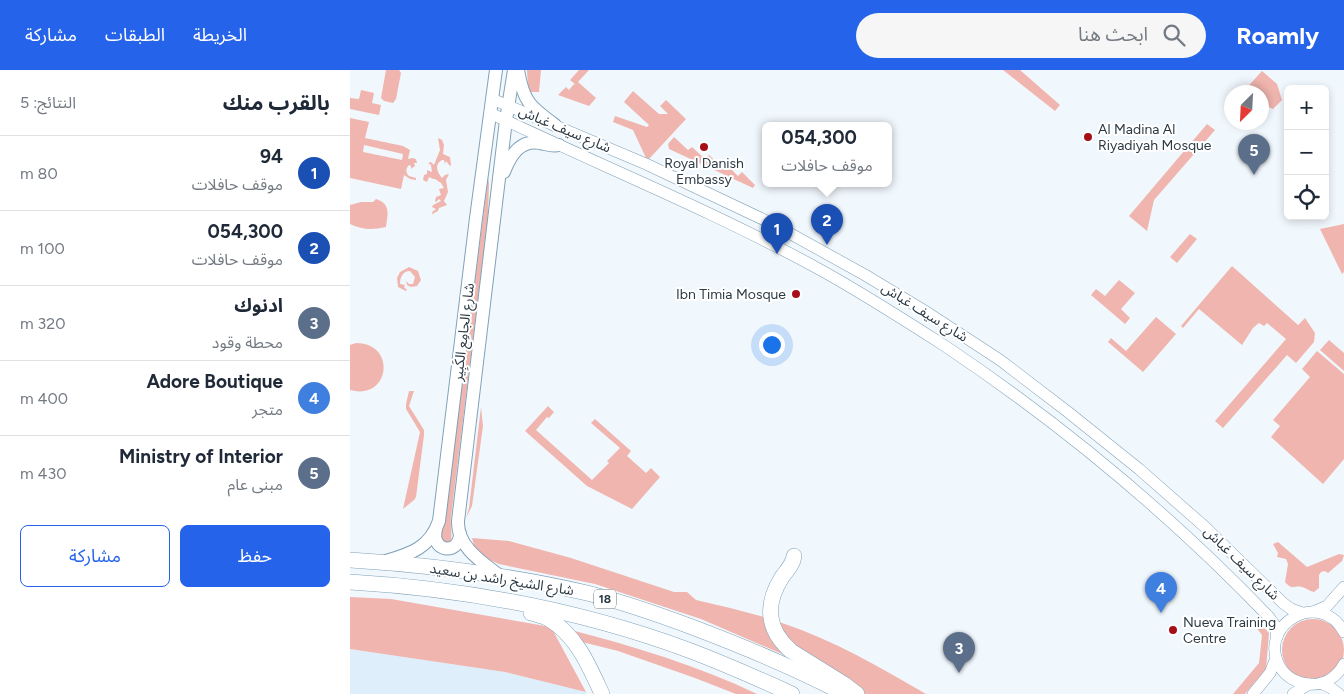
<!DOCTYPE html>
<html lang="ar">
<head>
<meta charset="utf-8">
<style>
	body { margin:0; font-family:Figtree,"Noto Sans Arabic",sans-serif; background:#f6f6f7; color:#1f2937; direction:rtl }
	.controls { position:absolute; right:15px; top:15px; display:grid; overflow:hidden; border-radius:8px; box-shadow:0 2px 8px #0003 }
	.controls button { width:45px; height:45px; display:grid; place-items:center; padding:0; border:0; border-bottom:1px solid #e0e1e3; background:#fff; color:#1f2937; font:25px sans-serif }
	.compass { position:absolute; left:874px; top:15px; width:45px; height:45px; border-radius:50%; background:#fff; box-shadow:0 2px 8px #0003; rotate:204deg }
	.you { position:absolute; left:421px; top:274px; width:18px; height:18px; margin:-12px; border:4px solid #fff; border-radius:50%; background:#1a73e8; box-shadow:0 0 0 8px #1a73e833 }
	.badge { display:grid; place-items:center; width:32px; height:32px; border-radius:50%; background:#2563eb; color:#fff; font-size:16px; font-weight:700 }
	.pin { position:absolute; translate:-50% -41px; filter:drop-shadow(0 1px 2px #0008) }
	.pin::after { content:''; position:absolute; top:26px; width:18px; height:15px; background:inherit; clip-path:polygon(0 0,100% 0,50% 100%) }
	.popup { position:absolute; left:412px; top:52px; width:130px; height:65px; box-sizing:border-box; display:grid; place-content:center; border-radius:8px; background:#fff; filter:drop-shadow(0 1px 4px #0005); font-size:16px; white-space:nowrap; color:#747a83 }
	.popup b { font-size:19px; color:#1f2937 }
	.popup::after { content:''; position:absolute; left:50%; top:100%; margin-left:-10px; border:10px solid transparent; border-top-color:#fff }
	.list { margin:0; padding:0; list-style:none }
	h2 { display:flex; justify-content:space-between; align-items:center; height:65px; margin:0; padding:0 20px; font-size:21px }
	h2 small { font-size:16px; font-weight:400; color:#747a83 }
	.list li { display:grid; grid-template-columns:32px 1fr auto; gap:15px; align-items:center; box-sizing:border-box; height:75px; padding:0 20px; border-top:1px solid #e0e1e3 }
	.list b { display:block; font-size:19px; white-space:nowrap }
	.list p { margin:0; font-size:16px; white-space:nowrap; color:#747a83 }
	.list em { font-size:16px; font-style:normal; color:#747a83 }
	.actions { display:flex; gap:10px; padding:15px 20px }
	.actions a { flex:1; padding:11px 0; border:1px solid #2563eb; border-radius:8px; text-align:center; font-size:18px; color:#2563eb }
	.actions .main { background:#2563eb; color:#fff }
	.icon { flex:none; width:28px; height:28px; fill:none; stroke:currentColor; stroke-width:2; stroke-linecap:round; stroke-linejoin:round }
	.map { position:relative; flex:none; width:994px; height:624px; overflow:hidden; direction:ltr }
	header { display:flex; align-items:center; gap:30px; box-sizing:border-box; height:70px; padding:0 25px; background:#2563eb; color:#fff }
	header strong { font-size:24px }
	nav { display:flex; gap:28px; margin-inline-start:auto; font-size:18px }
	.search { width:350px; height:45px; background:#f6f6f7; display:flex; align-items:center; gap:12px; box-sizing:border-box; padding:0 18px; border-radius:28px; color:#747a83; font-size:19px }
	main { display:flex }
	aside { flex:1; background:#fff }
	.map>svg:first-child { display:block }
	.built { fill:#deeffb }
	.green { fill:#f0b5ae; fill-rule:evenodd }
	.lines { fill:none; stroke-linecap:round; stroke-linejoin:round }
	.tertiary-casing { stroke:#80a1b8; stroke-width:12 }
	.secondary-casing { stroke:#80a1b8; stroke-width:14 }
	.primary-casing { stroke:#80a1b8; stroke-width:16 }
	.tertiary { stroke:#fff; stroke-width:11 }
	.secondary { stroke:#fff; stroke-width:12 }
	.primary { stroke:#fff; stroke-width:15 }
	.poi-dot { fill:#a60f18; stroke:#fff; stroke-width:2 }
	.labels { text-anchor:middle; stroke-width:4; stroke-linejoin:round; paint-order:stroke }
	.shield { fill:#fff; stroke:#6b757c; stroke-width:1 }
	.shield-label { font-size:12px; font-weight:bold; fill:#2c3a44 }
	.street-label { font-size:14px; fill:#2c3a44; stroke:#fff }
	.poi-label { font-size:14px; fill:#2c3a44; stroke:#fff; text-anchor:start }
</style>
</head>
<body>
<header>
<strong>Roamly</strong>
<div class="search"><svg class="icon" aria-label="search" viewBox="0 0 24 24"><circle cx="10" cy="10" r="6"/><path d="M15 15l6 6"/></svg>ابحث هنا</div>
<nav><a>الخريطة</a><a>الطبقات</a><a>مشاركة</a></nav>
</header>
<main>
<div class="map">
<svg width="994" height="624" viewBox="0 0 994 624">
	<rect width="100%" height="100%" fill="#f1f8fd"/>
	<!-- built -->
	<polygon class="built" points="0,579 155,602 236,622 237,624 0,624"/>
	<!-- green -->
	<g class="green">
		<polygon points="36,0 49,0 51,3 46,29 43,33 34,31 31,28"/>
		<polygon points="177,0 191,0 189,22 179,22 178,17"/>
		<polygon points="229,0 239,0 228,12 246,28 239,36 208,25 216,17 219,20 224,14 226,15 220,10"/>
		<polygon points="653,0 670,0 710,35 705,41"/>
		<polygon points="912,1 927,14 932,30 923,39 912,34 912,22 893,22"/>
		<polygon points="11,20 24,23 22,33 31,35 29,45 0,39 0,28 9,29"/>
		<polygon points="283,21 309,44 318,44 310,36 316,30 336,49 299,89 296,88 283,60 263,52 265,46 297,57 299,55 274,32"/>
		<path d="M0 48 19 52 15 68 53 76 60 80 58 89 62 88 66 89 67 93H64L65 96 62 98 61 99V96L59 95C56 98 55 102 59 106L66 108V110L60 109 54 105 51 119 0 108ZM14 75 53 84 52 90 13 82Z"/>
		<polygon points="857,54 865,60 804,130 797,161 779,146"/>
		<polygon points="324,67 338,80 342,77 355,89 359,85 372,97 376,94 388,106 392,102 405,115 403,118 319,79 318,74"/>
		<path d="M88 68 92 70 94 75 93 84 100 87 101 95 100 96 96 91 95 94 94 90H92C84 94 87 102 92 108L95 105 99 104 96 110 98 122 94 131 97 135 89 138 88 141 84 143 83 145 82 142 86 139 82 137 83 135 91 131 89 129 86 132 85 131 86 127 91 125 89 119 94 118 91 113 85 109H83L79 107 77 112 73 110 74 105 77 104V100L82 102 81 95 78 93 81 92 84 95 90 80Z"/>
		<path d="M138 108 139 113 138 147 101 447C100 454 103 468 100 473L95 474 89 467 93 457 95 447Z"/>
		<path d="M26 129C41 134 38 144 36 157 23 160 12 160 0 154V135L11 132H23Z"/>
		<polygon points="994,154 994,202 992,204 970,159"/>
		<polygon points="840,164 847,169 827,193 820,187"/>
		<polygon points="882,196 948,255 955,248 965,263 964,272 946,293 937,285 873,358 865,351 936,269 917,253 914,256 909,253 903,258 892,275 849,239 833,258 831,256"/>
		<path d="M59 197 68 201 71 210 67 216 61 217 57 215 56 211 59 214H63L65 207 60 201C53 201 50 207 50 214L55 215 54 217 57 220 56 221 48 217 47 208 50 202Z"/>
		<polygon points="769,210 785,223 771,239 780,248 775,254 741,225 746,219 755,226"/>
		<polygon points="806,247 826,264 793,302 758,272 761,268 776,281"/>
		<polygon points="979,270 994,283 994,301 970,280"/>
		<path d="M6 273C47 273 40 331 0 320V275Z"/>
		<polygon points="967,281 994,304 994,389 973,414 921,367 930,356 923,350 960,307 952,299"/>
		<polygon points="59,321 64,321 59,336 74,360 74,365 66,427 64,430 53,439 70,362 56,339 56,334"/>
		<polygon points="198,336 204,342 199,348 197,347 186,360 242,410 259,393 257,391 270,378 241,353 245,349 281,381 277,386 296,403 301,398 310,407 282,439 237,416 175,361"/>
		<polygon points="131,337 133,356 122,436 116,448 119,438"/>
		<path d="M122 468 159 471 221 488 324 522H337L346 530C375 537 404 543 432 553 483 570 530 597 576 624H513L467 599 351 549 245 514 149 494 133 487 125 479Z"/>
		<path d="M928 472 957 497 989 484 994 485 992 491 978 503 975 501 971 502 969 505V518L964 522C959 521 956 518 952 517 943 515 943 521 935 512L938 494 936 489 927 487 928 483 923 474Z"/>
		<polygon points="0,527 41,529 201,557 236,622 155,602 0,579"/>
		<circle cx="963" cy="580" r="31"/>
		<polygon points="909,552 919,563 916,599 895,624 883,624 909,593 912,565 905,556"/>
		<path d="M221 560C283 576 349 596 407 624H386L345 608 268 581 232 572Z"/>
	</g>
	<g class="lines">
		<!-- tertiary casing -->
		<g class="tertiary-casing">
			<g id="tertiary">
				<polyline points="142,29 296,94 423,154 515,205 578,243 650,290 718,342 789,399 855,457 933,533 941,539 952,543"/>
				<path d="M140 43C249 95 361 140 467 198 511 222 553 249 595 276 713 355 821 445 919 547L925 556 927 567"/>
				<polyline points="963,542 977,536 994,517"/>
				<path d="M994 562C970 518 906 555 930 597 936 607 947 613 959 614 974 616 987 607 994 594"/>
				<polyline points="971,613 981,618 989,624"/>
				<polyline points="903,624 920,603 926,588"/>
				<polyline points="943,624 959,614"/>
			</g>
		</g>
		<!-- secondary casing -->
		<g class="secondary-casing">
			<g id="secondary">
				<path d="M168 0C173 31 180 37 205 55"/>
				<path d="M154 102C160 86 170 69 190 73 197 74 202 77 209 75"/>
				<path d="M86 459C80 482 109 486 110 464"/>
				<path d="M36 491C60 484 80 478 89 451L126 148 146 0"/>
				<path d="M150 506C132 492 107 477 108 451L156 50 164 0"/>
			</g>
		</g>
		<!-- primary casing -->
		<g class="primary-casing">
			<g id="primary">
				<path d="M444 486C443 495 437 500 432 507 415 534 416 559 441 581L494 614 507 624"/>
				<path d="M0 490C80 495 159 505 237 523 273 532 307 544 342 557 395 577 445 598 495 624"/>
				<path d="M0 512C116 519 231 540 341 581 375 594 409 609 442 624"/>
				<path d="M181 543C187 545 194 546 199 549 227 566 239 596 252 624"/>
			</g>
		</g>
		<!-- tertiary -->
		<use href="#tertiary" class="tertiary"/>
		<!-- secondary -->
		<use href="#secondary" class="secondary"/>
		<!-- primary -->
		<use href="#primary" class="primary"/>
	</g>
	<!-- markers -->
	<g class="poi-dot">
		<circle cx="738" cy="67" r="5"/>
		<circle cx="354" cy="77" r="5"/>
		<circle cx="446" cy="224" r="5"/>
		<circle cx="823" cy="560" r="5"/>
	</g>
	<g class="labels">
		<!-- shield labels -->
		<rect class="shield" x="244" y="519.5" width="22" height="19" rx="4"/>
		<g class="shield-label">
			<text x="255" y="533">18</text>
		</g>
		<!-- street labels -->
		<g class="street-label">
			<text transform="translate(215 59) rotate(23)" y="5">شارع سيف غباش</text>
			<text transform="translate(575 242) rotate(32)" y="5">شارع سيف غباش</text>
			<text transform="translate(113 262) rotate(-83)" y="5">شارع الجامِع الكَبِير</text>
			<text transform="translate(892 493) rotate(44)" y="5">شارع سيف غباش</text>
			<text transform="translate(152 509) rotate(9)" y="5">شارع الشيخ راشد بن سعيد</text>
		</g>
		<!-- poi labels -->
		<g class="poi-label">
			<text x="748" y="64">Al Madina Al<tspan x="748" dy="16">Riyadiyah Mosque</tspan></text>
			<text x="354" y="98" text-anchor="middle">Royal Danish<tspan x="354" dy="16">Embassy</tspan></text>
			<text x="436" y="229" text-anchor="end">Ibn Timia Mosque</text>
			<text x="833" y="557">Nueva Training<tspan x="833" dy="16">Centre</tspan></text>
		</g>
	</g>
</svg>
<div class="controls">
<button>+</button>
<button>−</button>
<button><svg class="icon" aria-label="locate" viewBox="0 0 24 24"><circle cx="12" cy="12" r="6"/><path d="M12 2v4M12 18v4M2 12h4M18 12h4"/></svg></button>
</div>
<svg class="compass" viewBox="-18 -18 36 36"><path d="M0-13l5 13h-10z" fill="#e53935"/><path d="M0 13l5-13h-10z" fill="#747a83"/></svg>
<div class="you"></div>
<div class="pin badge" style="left:427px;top:184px;background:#1a4fb4">1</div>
<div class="pin badge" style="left:477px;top:175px;background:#1a4fb4">2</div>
<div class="popup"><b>054,300</b>موقف حافلات</div>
<div class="pin badge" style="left:609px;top:603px;background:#5c6f8a">3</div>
<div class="pin badge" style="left:811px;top:543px;background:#3f7fe0">4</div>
<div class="pin badge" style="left:904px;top:105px;background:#5c6f8a">5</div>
</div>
<aside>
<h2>بالقرب منك<small>النتائج: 5</small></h2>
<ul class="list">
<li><span class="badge" style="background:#1a4fb4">1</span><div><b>94</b><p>موقف حافلات</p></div><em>80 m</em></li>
<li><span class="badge" style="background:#1a4fb4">2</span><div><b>054,300</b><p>موقف حافلات</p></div><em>100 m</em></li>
<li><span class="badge" style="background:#5c6f8a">3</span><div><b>ادنوك</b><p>محطة وقود</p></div><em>320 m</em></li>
<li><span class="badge" style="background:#3f7fe0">4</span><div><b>Adore Boutique</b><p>متجر</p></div><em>400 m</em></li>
<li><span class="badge" style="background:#5c6f8a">5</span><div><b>Ministry of Interior</b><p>مبنى عام</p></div><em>430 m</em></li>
</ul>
<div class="actions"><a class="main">حفظ</a><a>مشاركة</a></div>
</aside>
</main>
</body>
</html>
